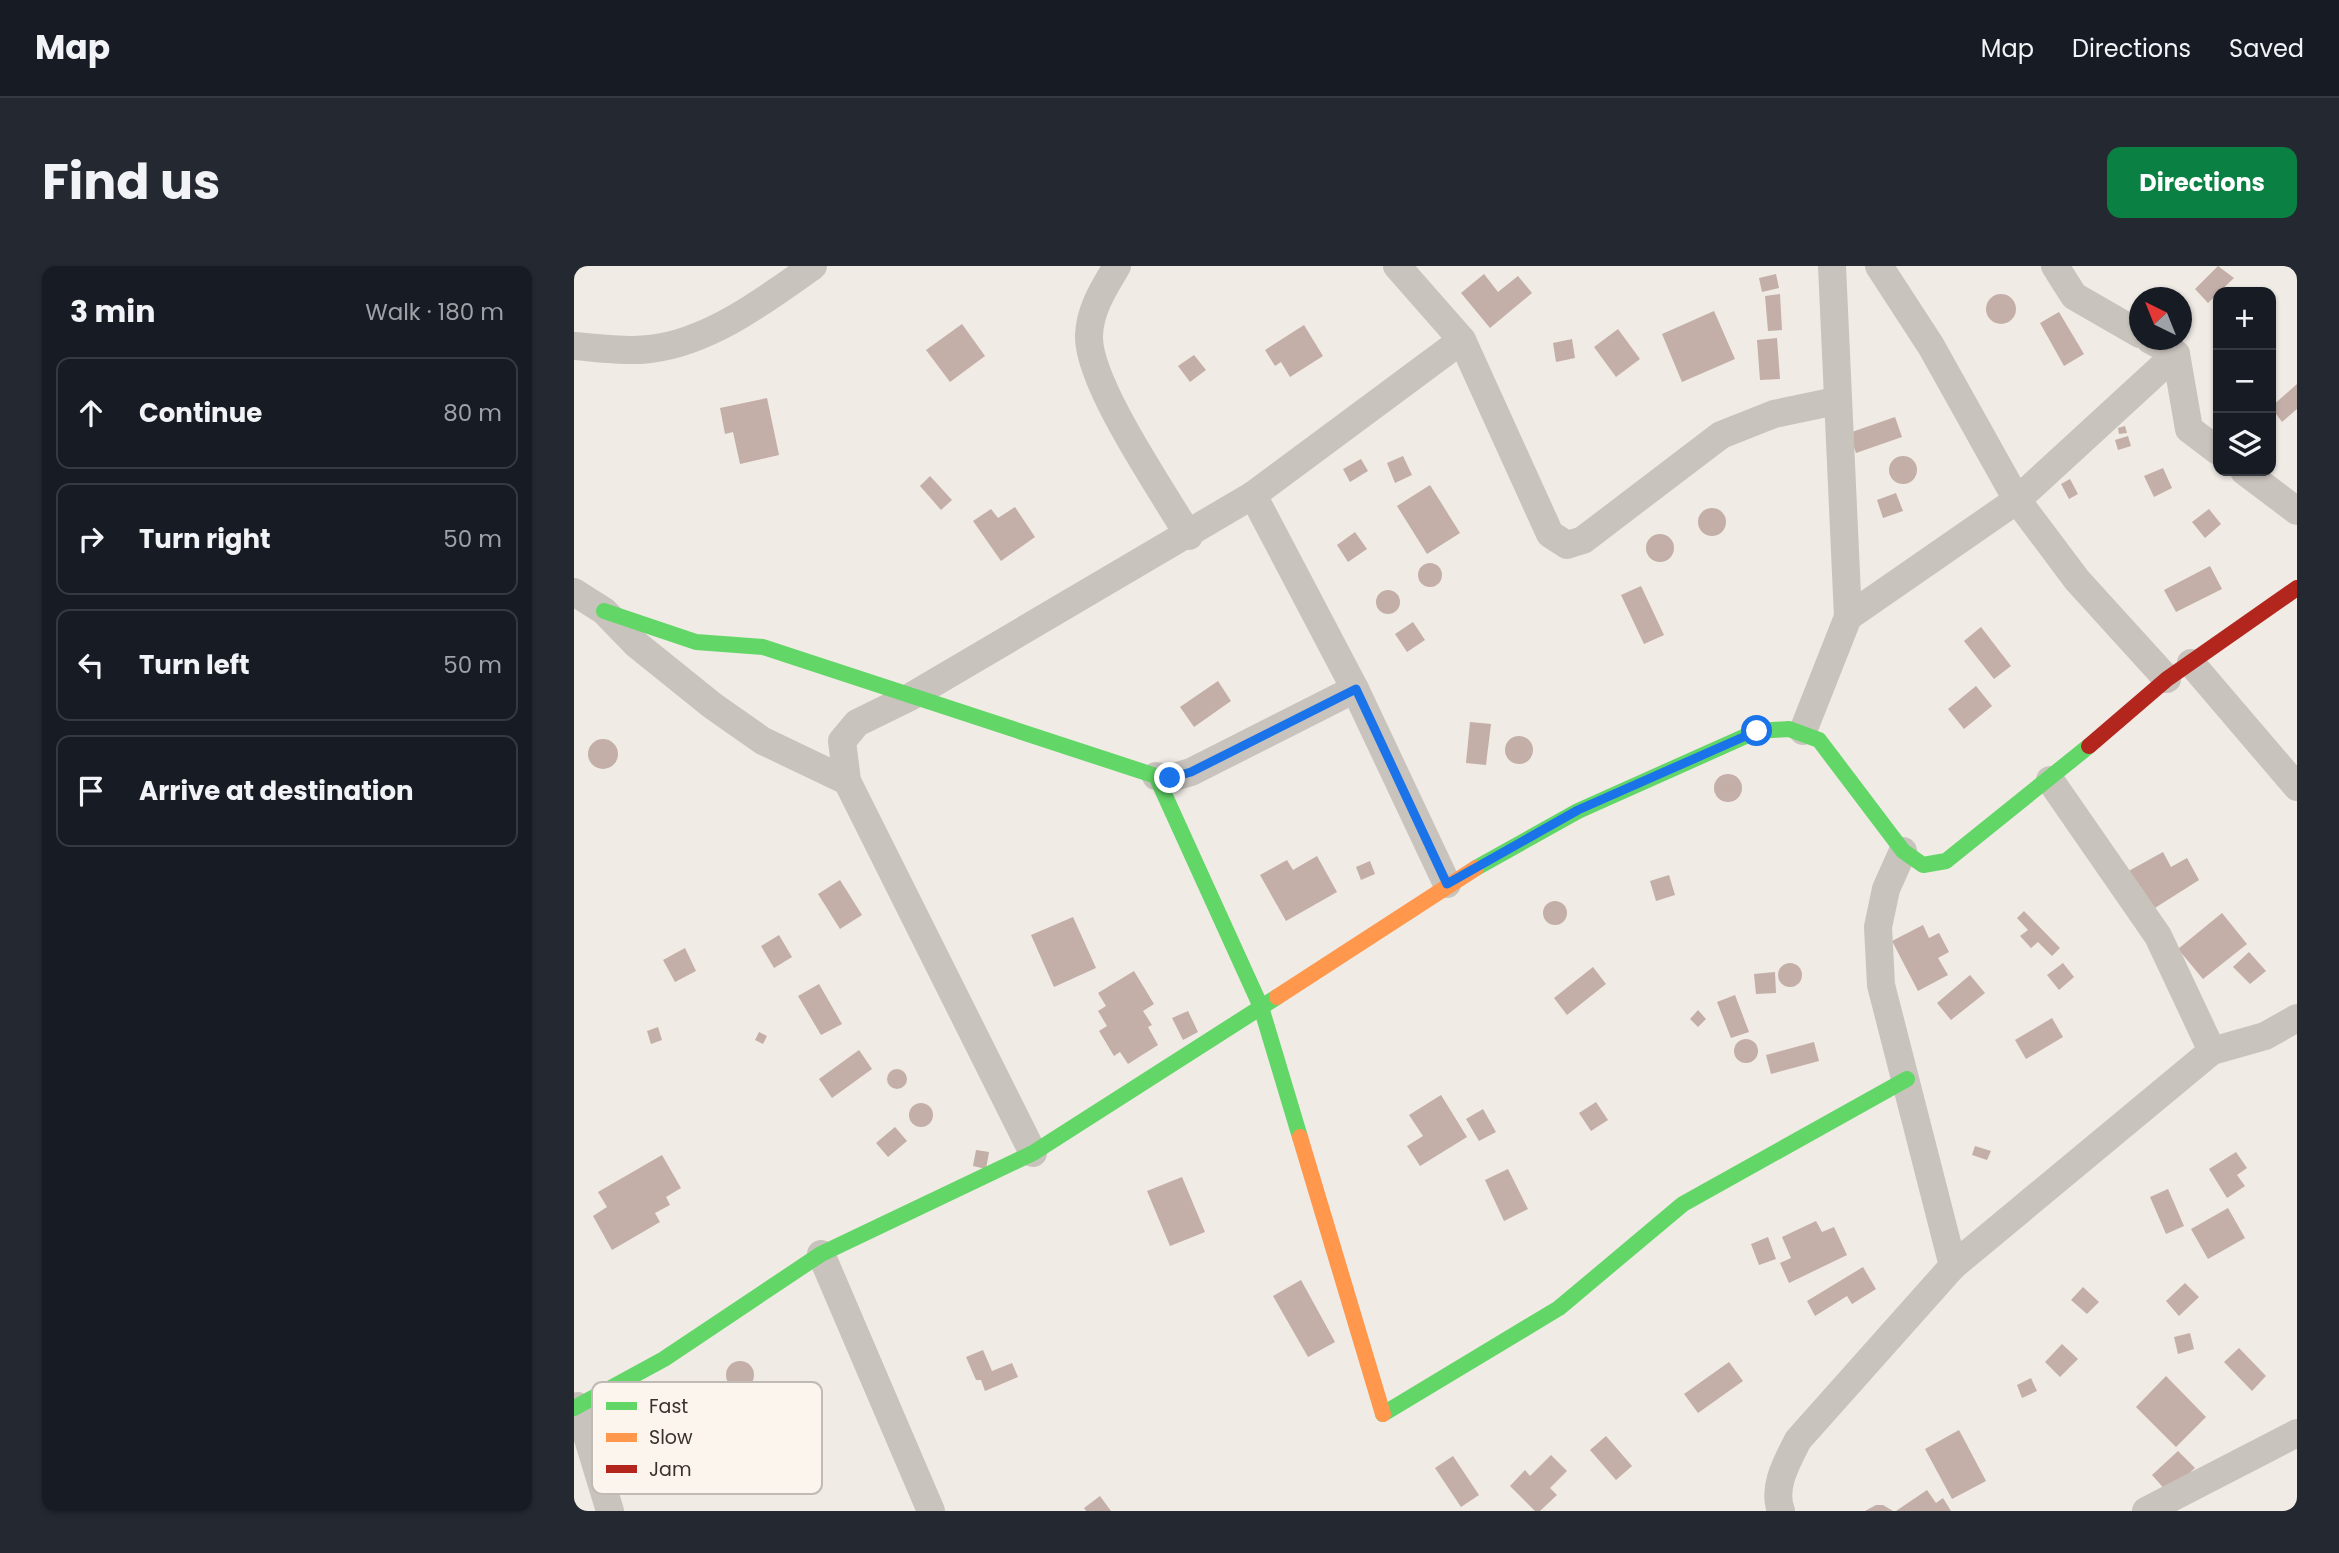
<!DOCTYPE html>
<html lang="en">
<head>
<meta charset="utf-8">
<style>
	body { margin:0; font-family:Poppins,sans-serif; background:#242831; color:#f1f3f6 }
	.controls { position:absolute; right:21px; top:21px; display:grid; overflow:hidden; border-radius:14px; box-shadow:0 2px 5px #0004 }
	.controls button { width:63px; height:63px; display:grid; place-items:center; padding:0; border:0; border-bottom:2px solid #363941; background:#171b24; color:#f1f3f6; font:35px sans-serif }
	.compass { position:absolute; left:1555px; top:21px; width:63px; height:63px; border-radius:50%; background:#171b24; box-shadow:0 2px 5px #0004; rotate:317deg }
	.stop { position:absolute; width:21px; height:21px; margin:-16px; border:5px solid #1a73e8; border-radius:50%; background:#fff }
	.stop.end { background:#1a73e8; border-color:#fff; box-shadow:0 2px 7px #0008 }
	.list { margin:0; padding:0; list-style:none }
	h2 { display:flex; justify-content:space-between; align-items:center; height:91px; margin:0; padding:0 28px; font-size:30px }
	h2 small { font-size:23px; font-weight:400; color:#9ea1a6 }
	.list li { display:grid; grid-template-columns:46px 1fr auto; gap:21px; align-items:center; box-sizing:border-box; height:112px; margin:0 14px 14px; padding:0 14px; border:2px solid #363941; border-radius:14px }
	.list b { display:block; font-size:26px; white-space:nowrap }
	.list em { font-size:23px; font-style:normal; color:#9ea1a6 }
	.icon { flex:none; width:38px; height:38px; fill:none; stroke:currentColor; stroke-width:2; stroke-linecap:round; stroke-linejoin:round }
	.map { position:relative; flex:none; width:1723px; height:1245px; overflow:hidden; border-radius:14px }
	header { display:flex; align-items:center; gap:42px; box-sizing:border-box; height:98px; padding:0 35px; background:#171b24; border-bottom:2px solid #363941 }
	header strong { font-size:33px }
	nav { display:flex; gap:38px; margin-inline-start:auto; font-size:24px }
	.intro { display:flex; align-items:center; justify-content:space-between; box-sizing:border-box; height:168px; padding:0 42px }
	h1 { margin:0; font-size:49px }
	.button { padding:18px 32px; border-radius:14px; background:#0b8043; color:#fff; font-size:24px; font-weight:700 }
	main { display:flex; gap:42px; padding:0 42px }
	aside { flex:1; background:#171b24; border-radius:14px; box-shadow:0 2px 5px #0004 }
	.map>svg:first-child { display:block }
	.building { fill:#c3afa7 }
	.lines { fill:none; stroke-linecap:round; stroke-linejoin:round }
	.street { stroke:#c9c3be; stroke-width:28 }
	.fast { stroke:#63d668; stroke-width:16 }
	.slow { stroke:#ff974d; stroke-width:16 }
	.jam { stroke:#b3261e; stroke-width:16 }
	.route { stroke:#1a73e8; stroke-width:9 }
	.key { fill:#fbf5ee; stroke:#c1bab4; stroke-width:2 }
	.key-label { font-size:19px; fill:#3b302b }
</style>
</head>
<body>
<header>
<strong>Map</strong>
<nav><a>Map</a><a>Directions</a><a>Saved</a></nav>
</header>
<div class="intro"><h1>Find us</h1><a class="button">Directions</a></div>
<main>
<aside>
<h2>3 min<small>Walk · 180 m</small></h2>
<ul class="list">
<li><svg class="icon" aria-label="ahead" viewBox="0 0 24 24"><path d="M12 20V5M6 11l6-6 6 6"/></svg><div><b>Continue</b></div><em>80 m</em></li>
<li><svg class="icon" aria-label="right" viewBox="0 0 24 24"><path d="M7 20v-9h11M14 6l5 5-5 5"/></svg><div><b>Turn right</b></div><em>50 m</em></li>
<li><svg class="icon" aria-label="left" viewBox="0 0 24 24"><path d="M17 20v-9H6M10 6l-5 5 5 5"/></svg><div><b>Turn left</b></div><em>50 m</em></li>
<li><svg class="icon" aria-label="arrive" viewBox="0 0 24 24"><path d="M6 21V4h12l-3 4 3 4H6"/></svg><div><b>Arrive at destination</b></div></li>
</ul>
</aside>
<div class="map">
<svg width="1723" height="1245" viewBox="0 0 1723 1245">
	<rect width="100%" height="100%" fill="#f0ebe5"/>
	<!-- building -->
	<g class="building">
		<polygon points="1644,0 1660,12 1634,37 1621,23"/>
		<polygon points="910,8 924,26 944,10 958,27 916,62 887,27"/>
		<polygon points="1202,8 1205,22 1188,26 1185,12"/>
		<circle cx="1427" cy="43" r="15"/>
		<polygon points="1206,28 1208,64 1194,65 1191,30"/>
		<polygon points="1140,45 1161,93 1108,116 1088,68"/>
		<polygon points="1485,46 1510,88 1490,100 1466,57"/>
		<polygon points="388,58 411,90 376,116 352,84"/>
		<polygon points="730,59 749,90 716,111 707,96 701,100 691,84"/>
		<polygon points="1044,63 1066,93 1042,111 1020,81"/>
		<polygon points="1203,72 1206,113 1186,114 1183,74"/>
		<polygon points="998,73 1001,92 982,96 979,77"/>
		<polygon points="620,89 632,104 616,116 604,100"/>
		<polygon points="1723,118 1723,143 1708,156 1697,141"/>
		<polygon points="193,132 205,189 166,198 159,166 151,168 146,142"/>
		<polygon points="1321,151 1328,171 1282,187 1275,167"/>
		<polygon points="1551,160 1553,167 1545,168 1544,162"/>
		<polygon points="1554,170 1557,180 1544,184 1541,174"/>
		<circle cx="1329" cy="204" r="14"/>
		<polygon points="829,190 838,209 821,217 813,197"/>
		<polygon points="787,193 794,205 776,216 769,203"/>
		<polygon points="1589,202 1598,222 1580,231 1570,210"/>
		<polygon points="356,210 378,234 367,244 346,220"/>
		<polygon points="1496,213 1504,228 1495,233 1487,218"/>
		<polygon points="856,219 886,267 853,288 823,240"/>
		<polygon points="1322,227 1329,245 1309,252 1303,234"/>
		<polygon points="441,241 461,271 427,295 399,255 417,243 424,252"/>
		<circle cx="1138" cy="256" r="14"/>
		<polygon points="1635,243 1647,258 1631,272 1618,256"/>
		<polygon points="781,266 793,283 774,296 763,279"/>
		<circle cx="1086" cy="282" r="14"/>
		<circle cx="856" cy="309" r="12"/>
		<polygon points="1636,300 1648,323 1602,346 1590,324"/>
		<polygon points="1067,320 1090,369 1070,378 1047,329"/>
		<circle cx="814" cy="336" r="12"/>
		<polygon points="839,356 851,374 833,386 821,368"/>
		<polygon points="1407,361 1437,400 1420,413 1390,375"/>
		<polygon points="644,415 657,435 620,461 606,441"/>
		<polygon points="1402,420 1418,440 1390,463 1374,443"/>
		<polygon points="896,456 917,458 912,499 892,497"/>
		<circle cx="945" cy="484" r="14"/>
		<circle cx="29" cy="488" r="15"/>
		<circle cx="1154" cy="522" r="14"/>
		<polygon points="1589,586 1597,601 1613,592 1625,614 1573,647 1551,607"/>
		<polygon points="743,590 763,626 712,655 686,609 713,594 719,604"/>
		<polygon points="796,595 801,608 787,614 782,601"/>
		<polygon points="1095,609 1101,629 1082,635 1076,615"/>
		<polygon points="266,614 288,649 266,663 244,628"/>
		<circle cx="981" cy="647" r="12"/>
		<polygon points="1450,645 1486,682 1478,690 1464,676 1457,682 1446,670 1454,664 1443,652"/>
		<polygon points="1648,647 1673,678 1629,713 1604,683"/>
		<polygon points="499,651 522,702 480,721 457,669"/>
		<polygon points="1349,659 1355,672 1365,667 1375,686 1364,692 1374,709 1344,725 1318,675"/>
		<polygon points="205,669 218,691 200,702 187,680"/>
		<polygon points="111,682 122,705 101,716 89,694"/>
		<polygon points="1675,686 1692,705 1676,718 1659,701"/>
		<circle cx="1216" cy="709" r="12"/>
		<polygon points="1489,697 1500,711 1485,724 1473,709"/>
		<polygon points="1019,701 1032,718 993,749 980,732"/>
		<polygon points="560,705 580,738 569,745 578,759 574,761 584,779 554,798 546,786 540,790 525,765 533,760 524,745 532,740 524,727"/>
		<polygon points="1201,706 1202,727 1182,728 1180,708"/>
		<polygon points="1396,709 1411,727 1377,754 1363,737"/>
		<polygon points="245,718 268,758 247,769 224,730"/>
		<polygon points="1161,729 1175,766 1157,772 1143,736"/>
		<polygon points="1124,744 1132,753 1124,761 1116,753"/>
		<polygon points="614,745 624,766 609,774 598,752"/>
		<polygon points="1478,752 1489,771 1452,793 1441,774"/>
		<polygon points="84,761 88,774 77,778 73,765"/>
		<polygon points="185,766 193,770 189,778 181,774"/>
		<circle cx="1172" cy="785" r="12"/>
		<polygon points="1240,776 1245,795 1197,808 1192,789"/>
		<polygon points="285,784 298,803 258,832 245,813"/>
		<circle cx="323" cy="813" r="10"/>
		<polygon points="867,829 893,871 846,900 833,880 849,870 835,849"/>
		<polygon points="1022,836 1034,854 1017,865 1005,847"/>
		<circle cx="347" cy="849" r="12"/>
		<polygon points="909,843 922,866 905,875 892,853"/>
		<polygon points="321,861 333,875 314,891 302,877"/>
		<polygon points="1401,880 1417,885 1413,894 1398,889"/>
		<polygon points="402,884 415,886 412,903 399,900"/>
		<polygon points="1662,886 1673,902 1663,909 1671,920 1653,932 1635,903"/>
		<polygon points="88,889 107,922 92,931 96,939 81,947 86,956 38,984 19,950 33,941 24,926"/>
		<polygon points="934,903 954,943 930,955 911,914"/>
		<polygon points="608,911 631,966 596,980 573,925"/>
		<polygon points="1594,923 1610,960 1592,968 1576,931"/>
		<polygon points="1654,942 1671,972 1634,993 1617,963"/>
		<polygon points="1242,955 1248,966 1260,961 1273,989 1215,1017 1206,997 1217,992 1208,971"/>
		<polygon points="1194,971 1202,993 1185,999 1177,978"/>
		<polygon points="1289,1001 1302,1023 1278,1038 1273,1030 1241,1050 1233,1035"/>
		<polygon points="727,1014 761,1076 734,1091 699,1030"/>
		<polygon points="1611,1017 1625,1031 1605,1050 1592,1035"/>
		<polygon points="1509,1021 1525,1036 1513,1048 1497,1034"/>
		<polygon points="1616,1067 1620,1083 1604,1088 1600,1071"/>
		<polygon points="1488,1078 1504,1093 1486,1111 1471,1096"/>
		<polygon points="1665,1082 1692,1110 1678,1125 1650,1096"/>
		<polygon points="409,1084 418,1105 438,1097 444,1111 411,1125 407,1114 402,1114 392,1091"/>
		<circle cx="166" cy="1109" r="14"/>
		<polygon points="1155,1096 1169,1115 1124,1147 1110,1128"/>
		<polygon points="1592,1110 1632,1151 1602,1181 1562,1141"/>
		<polygon points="1457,1112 1463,1125 1448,1132 1443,1119"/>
		<polygon points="1385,1164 1412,1215 1378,1233 1351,1183"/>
		<polygon points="1032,1170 1058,1200 1042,1214 1016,1184"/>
		<polygon points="1604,1185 1621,1202 1594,1227 1578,1209"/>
		<polygon points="977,1189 993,1205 976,1222 983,1229 966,1245 961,1245 936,1220 951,1204 956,1210"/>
		<polygon points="879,1190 905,1229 887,1241 861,1202"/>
		<polygon points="1353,1224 1362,1237 1369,1232 1377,1245 1322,1245"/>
		<polygon points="526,1230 537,1245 512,1245 510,1242"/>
		<polygon points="1302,1239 1309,1239 1319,1245 1291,1245"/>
	</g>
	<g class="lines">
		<!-- street -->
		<g class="street">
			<path d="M543 0C530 22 516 43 515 69 513 116 589 226 615 270"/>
			<polyline points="823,0 888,74 976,268 993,279 1009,274 1147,169 1200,148 1262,135"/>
			<polyline points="1305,0 1357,80 1443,234 1503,314 1593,413"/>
			<polyline points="1481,0 1500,30 1566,68"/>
			<polyline points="1576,74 1602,88 1615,163 1644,185"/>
			<path d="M0 80C25 82 51 86 76 83 136 76 191 34 239 0"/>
			<polyline points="1670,205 1723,245"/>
			<polyline points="679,229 781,423 873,618"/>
			<polyline points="0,326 30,345 62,378 139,440 189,475 273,515 459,887"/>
			<polyline points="1274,351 1443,234 1602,88"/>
			<polyline points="1617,397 1723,521"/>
			<polyline points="1229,465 1274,351 1258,0"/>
			<polyline points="582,510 596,512 617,506 781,423"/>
			<polyline points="1476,514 1584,670 1638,785"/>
			<polyline points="273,515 268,475 283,457 336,431 679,229 888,74"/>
			<polyline points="247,988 357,1245"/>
			<polyline points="1379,1000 1638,785 1691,770 1723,752"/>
			<polyline points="4,1140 36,1245"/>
			<path d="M1207 1245C1198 1221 1213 1196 1224 1174L1379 1000 1307 719 1304 661 1312 623 1329 585"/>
			<polyline points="1572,1245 1723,1167"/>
		</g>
		<!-- fast -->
		<g class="fast">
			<polyline points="30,345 122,376 189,381 582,510 687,741 726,871"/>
			<polyline points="902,602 1004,545 1183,465 1215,463 1245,474 1329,585 1349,599 1372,595 1515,480"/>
			<polyline points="0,1142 90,1093 247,988 459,887 703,731"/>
			<polyline points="809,1148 985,1042 1109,938 1333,813"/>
		</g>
		<!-- slow -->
		<g class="slow">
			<polyline points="703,731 902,602"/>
			<polyline points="726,871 809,1148"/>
		</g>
		<!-- jam -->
		<polyline class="jam" points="1515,480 1593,413 1723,322"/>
	</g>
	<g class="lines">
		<!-- route -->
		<polyline class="route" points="596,512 617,506 782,423 873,618 1004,544 1183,465"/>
	</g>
	<!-- legend -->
	<rect x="18" y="1116" width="230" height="112" rx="10" class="key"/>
	<rect x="32" y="1136" width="31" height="8" fill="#63d668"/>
	<rect x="32" y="1167" width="31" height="9" fill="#ff974d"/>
	<rect x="32" y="1199" width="31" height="8" fill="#b3261e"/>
	<g class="key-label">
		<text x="75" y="1147">Fast</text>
		<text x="75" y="1178">Slow</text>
		<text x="75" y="1210">Jam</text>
	</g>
</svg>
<div class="controls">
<button>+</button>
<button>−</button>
<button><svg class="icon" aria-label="layers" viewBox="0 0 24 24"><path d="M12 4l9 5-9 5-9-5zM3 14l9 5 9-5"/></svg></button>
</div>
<svg class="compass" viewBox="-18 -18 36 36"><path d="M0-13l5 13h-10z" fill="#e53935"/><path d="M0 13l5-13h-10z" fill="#9ea1a6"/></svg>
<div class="stop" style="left:1183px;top:465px"></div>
<div class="stop end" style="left:596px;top:512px"></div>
</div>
</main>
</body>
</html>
